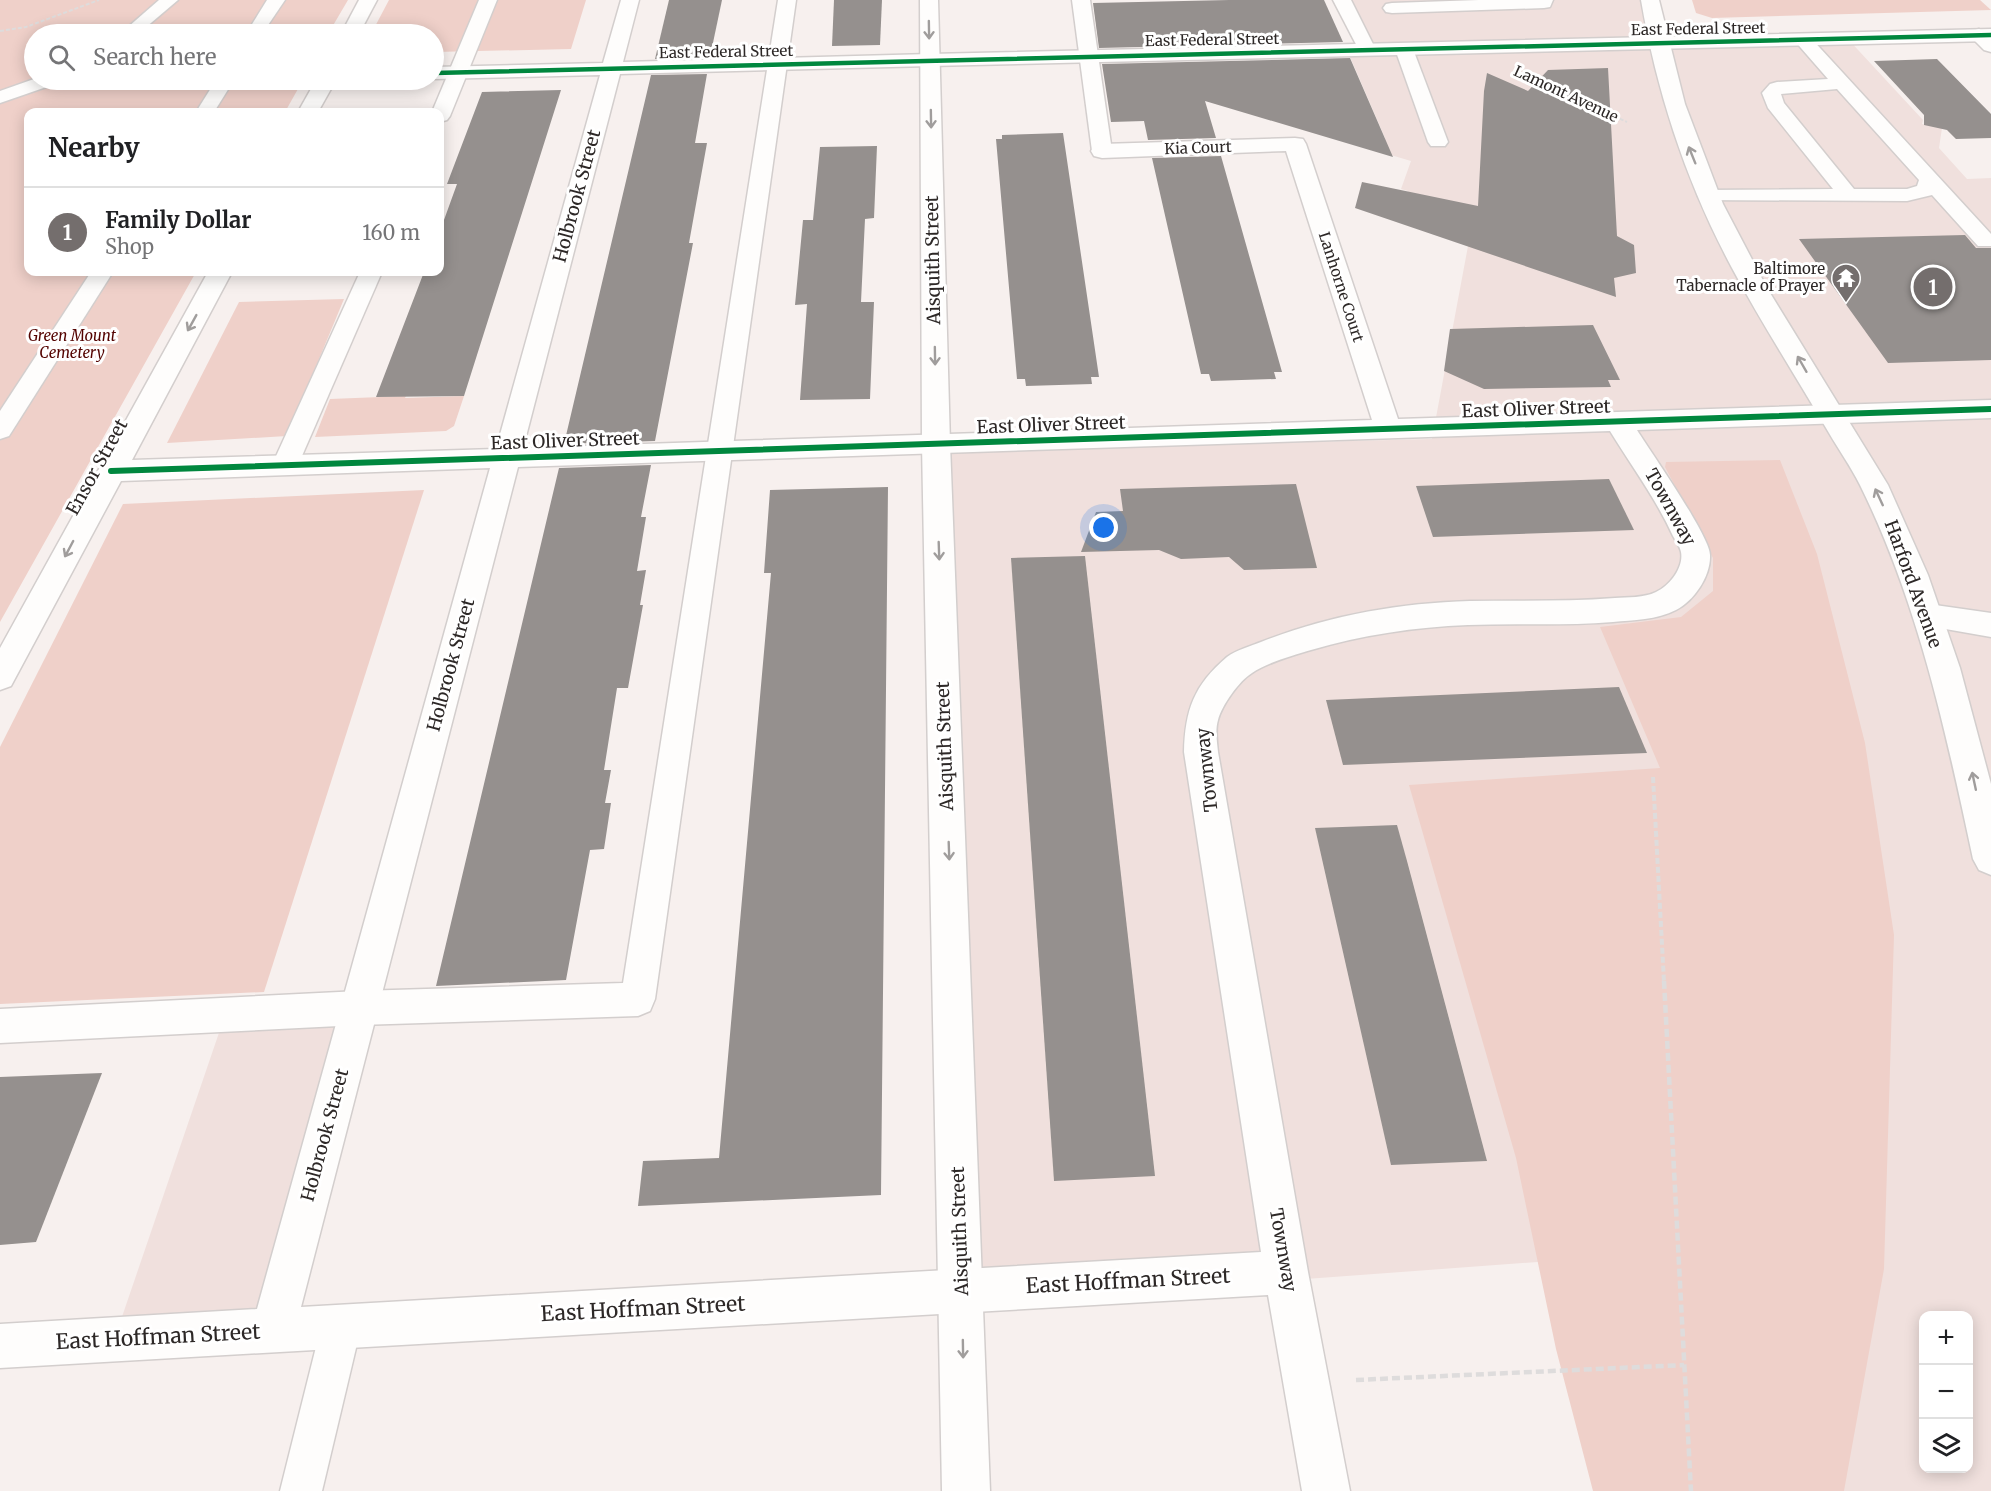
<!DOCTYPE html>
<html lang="en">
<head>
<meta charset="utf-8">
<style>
	body { margin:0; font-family:Merriweather,serif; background:#f6f6f6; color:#202124 }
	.controls { position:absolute; right:18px; bottom:18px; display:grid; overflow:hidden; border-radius:12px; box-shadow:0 3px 15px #0003 }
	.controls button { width:54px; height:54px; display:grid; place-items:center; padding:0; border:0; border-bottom:2px solid #e0e0e0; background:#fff; color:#202124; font:30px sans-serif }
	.you { position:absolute; left:1104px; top:528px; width:21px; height:21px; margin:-15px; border:4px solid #fff; border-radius:50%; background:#1a73e8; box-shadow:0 0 0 9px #1a73e833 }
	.badge { display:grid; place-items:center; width:39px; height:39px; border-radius:50%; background:#746e6d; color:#fff; font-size:20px; font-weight:700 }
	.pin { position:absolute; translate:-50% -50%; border:3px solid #fff; box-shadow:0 2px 6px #0006 }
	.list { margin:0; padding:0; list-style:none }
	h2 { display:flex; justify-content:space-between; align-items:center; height:78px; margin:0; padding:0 24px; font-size:26px }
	h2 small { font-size:20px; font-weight:400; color:#757577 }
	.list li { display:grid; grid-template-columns:39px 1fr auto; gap:18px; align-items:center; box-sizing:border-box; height:90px; padding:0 24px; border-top:2px solid #e0e0e0 }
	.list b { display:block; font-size:22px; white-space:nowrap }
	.list p { margin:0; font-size:20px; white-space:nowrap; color:#757577 }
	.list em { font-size:20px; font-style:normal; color:#757577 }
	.icon { flex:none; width:33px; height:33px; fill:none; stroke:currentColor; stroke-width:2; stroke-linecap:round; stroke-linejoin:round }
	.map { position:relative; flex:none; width:1991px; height:1491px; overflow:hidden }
	.search { position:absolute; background:#fff; box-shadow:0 3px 15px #0003; left:24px; top:24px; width:420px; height:66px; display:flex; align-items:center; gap:15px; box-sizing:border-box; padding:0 21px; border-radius:33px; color:#757577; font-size:22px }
	.panel { position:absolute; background:#fff; box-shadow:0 3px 15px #0003; left:24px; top:108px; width:420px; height:168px; border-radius:12px }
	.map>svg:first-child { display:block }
	.built { fill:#f0e0dd; fill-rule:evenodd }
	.green { fill:#efd0c9 }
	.building { fill:#95908e }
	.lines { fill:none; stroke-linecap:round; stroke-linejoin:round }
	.service-casing { stroke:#d3cecd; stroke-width:3 }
	.minor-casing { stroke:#d3cecd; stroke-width:3 }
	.tertiary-casing { stroke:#d3cecd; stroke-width:3 }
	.primary-casing { stroke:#d3cecd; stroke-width:3 }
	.path-far2 { stroke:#dedcdc; stroke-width:2; stroke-dasharray:4 2; stroke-linecap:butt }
	.path-far1 { stroke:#dedcdc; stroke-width:4; stroke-dasharray:6 3; stroke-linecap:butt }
	.path { stroke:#dedcdc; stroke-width:4.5; stroke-dasharray:8 4; stroke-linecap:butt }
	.service { fill:#fefdfc; fill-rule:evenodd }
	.minor { fill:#fefdfc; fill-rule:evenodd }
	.tertiary { fill:#fefdfc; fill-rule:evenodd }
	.primary { fill:#fefdfc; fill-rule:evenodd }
	.cycleway-far1-casing { stroke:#fff; stroke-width:7 }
	.cycleway-casing { stroke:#fff; stroke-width:9 }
	.cycleway-far1 { stroke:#00873e; stroke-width:4.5 }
	.cycleway { stroke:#00873e; stroke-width:6 }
	.oneway { stroke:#a09d9c }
	.labels { text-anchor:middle; stroke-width:6; stroke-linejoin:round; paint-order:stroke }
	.far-street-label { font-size:15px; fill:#2d2827; stroke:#fff }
	.far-poi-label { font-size:15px; fill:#2d2827; stroke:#fff; text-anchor:end }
	.far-park-label { font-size:15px; font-style:italic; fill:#540300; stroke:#fff }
	.street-label { font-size:18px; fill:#2d2827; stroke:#fff }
	.near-street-label { font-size:21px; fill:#2d2827; stroke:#fff }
</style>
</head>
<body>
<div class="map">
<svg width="1991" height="1491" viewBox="0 0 1991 1491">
	<rect width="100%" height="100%" fill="#f7f0ee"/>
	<!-- built -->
	<g class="built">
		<path d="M1346 0H1650L1657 43 1847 38 1923 120 1922 124 1942 128 1939 148 1967 179 1991 178V1491H1774L1756 1246 1292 1280 975 1298 949 451 1432 439 1468 246 1399 221 1408 191 1401 189 1411 161 1337 139 1385 138 1347 50 1366 49ZM1924 1316H1968V1468H1924Z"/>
		<polygon points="354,1004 263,1340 111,1349 222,1024"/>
	</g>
	<!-- green -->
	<g class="green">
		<polygon points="0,0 348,0 328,34 34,34 34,80 303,80 285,112 28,112 28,272 196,272 0,622"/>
		<polygon points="389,0 586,0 571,49 434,52 434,34 371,34"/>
		<polygon points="1692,0 1980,0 1991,10 1712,18 1696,13"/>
		<polygon points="344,299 287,436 167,443 239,302"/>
		<polygon points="406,396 405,398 464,396 454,426 446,431 315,437 330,399"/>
		<polygon points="1780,460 1817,554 1865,743 1894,935 1884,1269 1844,1491 1593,1491 1556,1349 1516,1158 1409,785 1660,768 1600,627 1681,617 1713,591 1713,558 1665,467 1666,462"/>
		<polygon points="424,490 264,992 0,1004 0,747 123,504"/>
	</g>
	<!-- building -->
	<g class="building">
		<polygon points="669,0 722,0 710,57 655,59"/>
		<polygon points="834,0 882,0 880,45 832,46"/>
		<polygon points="1229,0 1324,0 1343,42 1099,48 1093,3"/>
		<polygon points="1350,58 1393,157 1205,101 1216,138 1148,140 1144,121 1111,122 1102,64"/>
		<polygon points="1937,59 1991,114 1991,138 1956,139 1947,130 1924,125 1924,115 1874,61"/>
		<polygon points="1608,68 1617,236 1634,245 1636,273 1614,278 1616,297 1355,208 1362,182 1478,206 1484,91 1487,73 1528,91 1548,70"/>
		<polygon points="707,74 695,143 707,143 689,243 693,243 655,441 564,444 651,75"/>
		<polygon points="561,90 464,396 376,397 424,272 440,272 440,231 457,184 447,184 482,92"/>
		<polygon points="1063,133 1099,377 1091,377 1092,384 1026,386 1025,379 1017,379 996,139 1002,139 1002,135"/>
		<polygon points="877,146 874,218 865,219 861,302 874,302 870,399 800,400 807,304 795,305 803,220 813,220 820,147"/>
		<polygon points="1221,156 1282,372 1274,372 1276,379 1211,381 1209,374 1201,374 1152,158"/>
		<polygon points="1965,235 1976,248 1991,248 1991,360 1888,363 1799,239"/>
		<polygon points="1593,325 1620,380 1608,380 1611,387 1484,389 1444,371 1450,329"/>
		<polygon points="651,465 641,517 646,517 637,571 646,570 640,605 643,605 628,688 617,688 604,770 611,770 605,803 611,803 604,849 590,850 566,980 436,986 559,468"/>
		<polygon points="1609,479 1634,530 1433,537 1416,486"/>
		<polygon points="1296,484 1317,568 1244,570 1229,557 1181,559 1159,550 1081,552 1096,512 1123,511 1120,489"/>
		<polygon points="888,487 881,1195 638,1206 643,1161 719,1158 771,573 764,573 770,490"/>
		<polygon points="1085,556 1155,1176 1054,1181 1011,558"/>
		<polygon points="1619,687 1647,753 1343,765 1326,700"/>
		<polygon points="1397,825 1407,861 1487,1161 1391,1165 1315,828"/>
		<polygon points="102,1073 36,1242 0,1245 0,1077"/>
	</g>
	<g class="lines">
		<!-- service casing -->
		<g class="service-casing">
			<g id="service">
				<polygon points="159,0 178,0 138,34 120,34"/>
				<polygon points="267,0 285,0 262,34 246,34"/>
				<polygon points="479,0 497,0 450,116 447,120 440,122 440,112 432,112"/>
				<polygon points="778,0 796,0 655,999 650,1011 638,1016 359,1025 0,1043 0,1009 359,991 623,983"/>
				<polygon points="1072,0 1090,0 1112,151 1109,155 1095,155 1092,151"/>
				<polygon points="1333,0 1351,0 1376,50 1373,54 1361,54"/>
				<polygon points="1479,0 1553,0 1550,7 1544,8 1392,13 1386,12 1383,8 1386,4 1392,3"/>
				<path d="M1803 35 1809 36 1991 234V246H1978L1932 195 1907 201 1701 200 1698 196 1701 192 1708 190 1833 189 1768 108 1762 93 1770 84 1777 82 1828 79 1794 40 1797 36ZM1837 89 1919 180 1917 186 1907 189H1854L1784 103 1781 94Z"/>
				<polygon points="1404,44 1410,45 1413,49 1448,142 1445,146 1431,146 1428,142 1395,49 1398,45"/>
				<polygon points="34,79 57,80 55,84 0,103 0,91"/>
				<polygon points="216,80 234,80 214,112 196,112"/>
				<polygon points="91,272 113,272 9,436 0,439 0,411"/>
				<polygon points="360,272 382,272 298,465 294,471 285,474 276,471 272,465"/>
				<polygon points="341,1307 355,1313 361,1327 322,1491 280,1491 321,1327 327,1313"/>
			</g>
		</g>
		<!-- minor casing -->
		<g class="minor-casing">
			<g id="minor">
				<polygon points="359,0 377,0 359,34 341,34"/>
				<path d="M621 0H639L623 62 930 54 937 56 940 60 937 64 930 66 620 74 523 448 1372 420 1286 151 1102 158 1094 156 1091 151 1094 146 1102 144 1295 138 1303 139 1306 144 1398 419 1991 400V418L1637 430C1650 451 1710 536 1710 555 1711 576 1694 601 1676 610 1657 620 1633 620 1613 622 1565 626 1516 623 1468 625 1415 627 1362 635 1311 650 1294 655 1266 663 1252 673 1239 681 1222 705 1218 720 1215 730 1217 742 1218 752L1308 1272 1350 1491H1302L1268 1295 0 1368V1324L257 1309 490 468 121 481 11 686 0 690V648L208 272H232L132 460 496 449 600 75 434 79V67L603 63ZM1610 431C1631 465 1656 499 1673 536 1676 541 1680 547 1681 552 1684 568 1669 586 1656 592 1644 598 1628 597 1615 598 1567 602 1518 600 1470 601 1398 603 1327 616 1261 642 1251 646 1236 650 1227 657 1194 685 1185 710 1184 752L1261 1252 301 1307 518 467Z"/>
				<polygon points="1979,29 1991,36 1991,52 1984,50 1969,35 1972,31"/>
				<polygon points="316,80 336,80 318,112 298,112"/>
				<polygon points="1928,604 1991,613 1991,637 1917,624 1913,616 1917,608"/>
			</g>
		</g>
		<!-- tertiary casing -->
		<g class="tertiary-casing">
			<polygon id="tertiary" points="1991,29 1991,41 930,66 923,64 920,60 923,56 930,54"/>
		</g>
		<!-- primary casing -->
		<g class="primary-casing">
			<g id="primary">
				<polygon points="920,0 938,0 950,444 990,1491 942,1491 922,444"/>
				<path d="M1641 0H1659L1685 104 1723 204 1767 288 1888 485 1928 575 1960 668 1991 784V875L1979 870 1973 859C1946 732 1918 602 1860 485 1851 467 1839 450 1829 433 1797 378 1762 324 1732 268 1687 184 1657 94 1641 0Z"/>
			</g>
		</g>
		<!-- path-far2 -->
		<g class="path-far2">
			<polyline points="0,31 26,27 99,0"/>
			<polyline points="1538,81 1627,122"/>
		</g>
		<!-- path-far1 -->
		<polyline class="path-far1" points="1653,777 1664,982"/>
		<!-- path -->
		<g class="path">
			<polyline points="1664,981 1691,1491"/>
			<polyline points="1356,1380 1684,1365"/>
		</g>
		<!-- service -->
		<use href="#service" class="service"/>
		<!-- minor -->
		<use href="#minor" class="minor"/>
		<!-- tertiary -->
		<use href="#tertiary" class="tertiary"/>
		<!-- primary -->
		<use href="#primary" class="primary"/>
		<!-- cycleway-far1 casing -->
		<g class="cycleway-far1-casing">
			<polyline id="cycleway-far1" points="434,73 1991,35"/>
		</g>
		<!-- cycleway casing -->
		<g class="cycleway-casing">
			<polyline id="cycleway" points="111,471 1991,409"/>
		</g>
		<!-- cycleway-far1 -->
		<use href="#cycleway-far1" class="cycleway-far1"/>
		<!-- cycleway -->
		<use href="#cycleway" class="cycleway"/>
	</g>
	<!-- one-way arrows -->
	<defs><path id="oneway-shaft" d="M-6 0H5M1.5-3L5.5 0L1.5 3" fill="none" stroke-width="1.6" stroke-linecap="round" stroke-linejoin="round" transform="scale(1.5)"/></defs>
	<g class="oneway">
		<use href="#oneway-shaft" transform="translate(929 30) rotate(89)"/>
		<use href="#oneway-shaft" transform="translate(931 119) rotate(89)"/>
		<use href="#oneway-shaft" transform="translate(1692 155) rotate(-112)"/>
		<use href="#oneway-shaft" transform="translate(192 323) rotate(119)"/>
		<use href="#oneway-shaft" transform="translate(935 356) rotate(89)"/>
		<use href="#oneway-shaft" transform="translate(1802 364) rotate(-120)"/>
		<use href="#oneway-shaft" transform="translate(1879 497) rotate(-115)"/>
		<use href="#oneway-shaft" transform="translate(69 549) rotate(118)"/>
		<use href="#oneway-shaft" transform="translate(939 551) rotate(88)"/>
		<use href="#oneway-shaft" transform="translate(1974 781) rotate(-102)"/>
		<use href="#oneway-shaft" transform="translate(949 851) rotate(88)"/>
		<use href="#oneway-shaft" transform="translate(963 1349) rotate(89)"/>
	</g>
	<!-- icons -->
	<defs>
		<g id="temple-pin" transform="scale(1.5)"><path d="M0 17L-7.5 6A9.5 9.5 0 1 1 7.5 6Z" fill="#746e6d" stroke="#fff"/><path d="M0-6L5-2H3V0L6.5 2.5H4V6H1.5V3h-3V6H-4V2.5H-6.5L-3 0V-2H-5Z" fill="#fff"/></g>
	</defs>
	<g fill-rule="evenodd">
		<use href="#temple-pin" x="1846" y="278"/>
	</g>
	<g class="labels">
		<!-- far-street labels -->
		<g class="far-street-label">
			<text transform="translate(1698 29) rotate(-1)" y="5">East Federal Street</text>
			<text transform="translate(1212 40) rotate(-1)" y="5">East Federal Street</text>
			<text transform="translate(726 52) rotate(-1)" y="5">East Federal Street</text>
			<text transform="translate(1566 94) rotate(25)" y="5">Lamont Avenue</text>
			<text transform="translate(1198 148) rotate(-2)" y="5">Kia Court</text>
			<text transform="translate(1341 287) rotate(72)" y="5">Lanhorne Court</text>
		</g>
		<!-- far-poi labels -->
		<g class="far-poi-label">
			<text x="1825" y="274">Baltimore<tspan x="1825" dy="17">Tabernacle of Prayer</tspan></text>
		</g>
		<!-- far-park labels -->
		<g class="far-park-label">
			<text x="72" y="341">Green Mount<tspan x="72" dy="17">Cemetery</tspan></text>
		</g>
		<!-- street labels -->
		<g class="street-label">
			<text transform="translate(577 196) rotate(-75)" y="6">Holbrook Street</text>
			<text transform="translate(933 260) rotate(-91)" y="6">Aisquith Street</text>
			<text transform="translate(1536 409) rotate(-2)" y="6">East Oliver Street</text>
			<text transform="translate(1051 425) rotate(-2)" y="6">East Oliver Street</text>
			<text transform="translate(565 441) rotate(-2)" y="6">East Oliver Street</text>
			<text transform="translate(97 467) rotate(-61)" y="6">Ensor Street</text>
			<text transform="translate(1670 507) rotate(61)" y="6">Townway</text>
			<text transform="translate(1913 584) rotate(70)" y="6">Harford Avenue</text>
			<text transform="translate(451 665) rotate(-75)" y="6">Holbrook Street</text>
			<text transform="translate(945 746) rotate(-92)" y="6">Aisquith Street</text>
			<text transform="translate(1207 770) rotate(-96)" y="6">Townway</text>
			<text transform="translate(325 1135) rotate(-75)" y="6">Holbrook Street</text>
			<text transform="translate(960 1231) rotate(-92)" y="6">Aisquith Street</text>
			<text transform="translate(1283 1250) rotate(80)" y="6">Townway</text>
		</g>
		<!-- near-street labels -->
		<g class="near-street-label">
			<text transform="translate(1128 1281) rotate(-3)" y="7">East Hoffman Street</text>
			<text transform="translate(643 1309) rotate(-3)" y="7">East Hoffman Street</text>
			<text transform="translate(158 1337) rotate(-3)" y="7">East Hoffman Street</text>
		</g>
	</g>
</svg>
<div class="controls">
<button>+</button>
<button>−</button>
<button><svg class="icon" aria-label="layers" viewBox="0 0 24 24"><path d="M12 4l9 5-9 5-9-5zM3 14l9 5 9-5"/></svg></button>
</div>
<div class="you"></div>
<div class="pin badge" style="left:1933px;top:287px">1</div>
<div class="search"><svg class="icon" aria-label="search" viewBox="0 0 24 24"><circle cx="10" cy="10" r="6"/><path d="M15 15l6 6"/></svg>Search here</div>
<section class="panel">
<h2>Nearby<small></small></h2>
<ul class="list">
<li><span class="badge">1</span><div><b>Family Dollar</b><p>Shop</p></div><em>160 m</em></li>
</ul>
</section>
</div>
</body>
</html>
